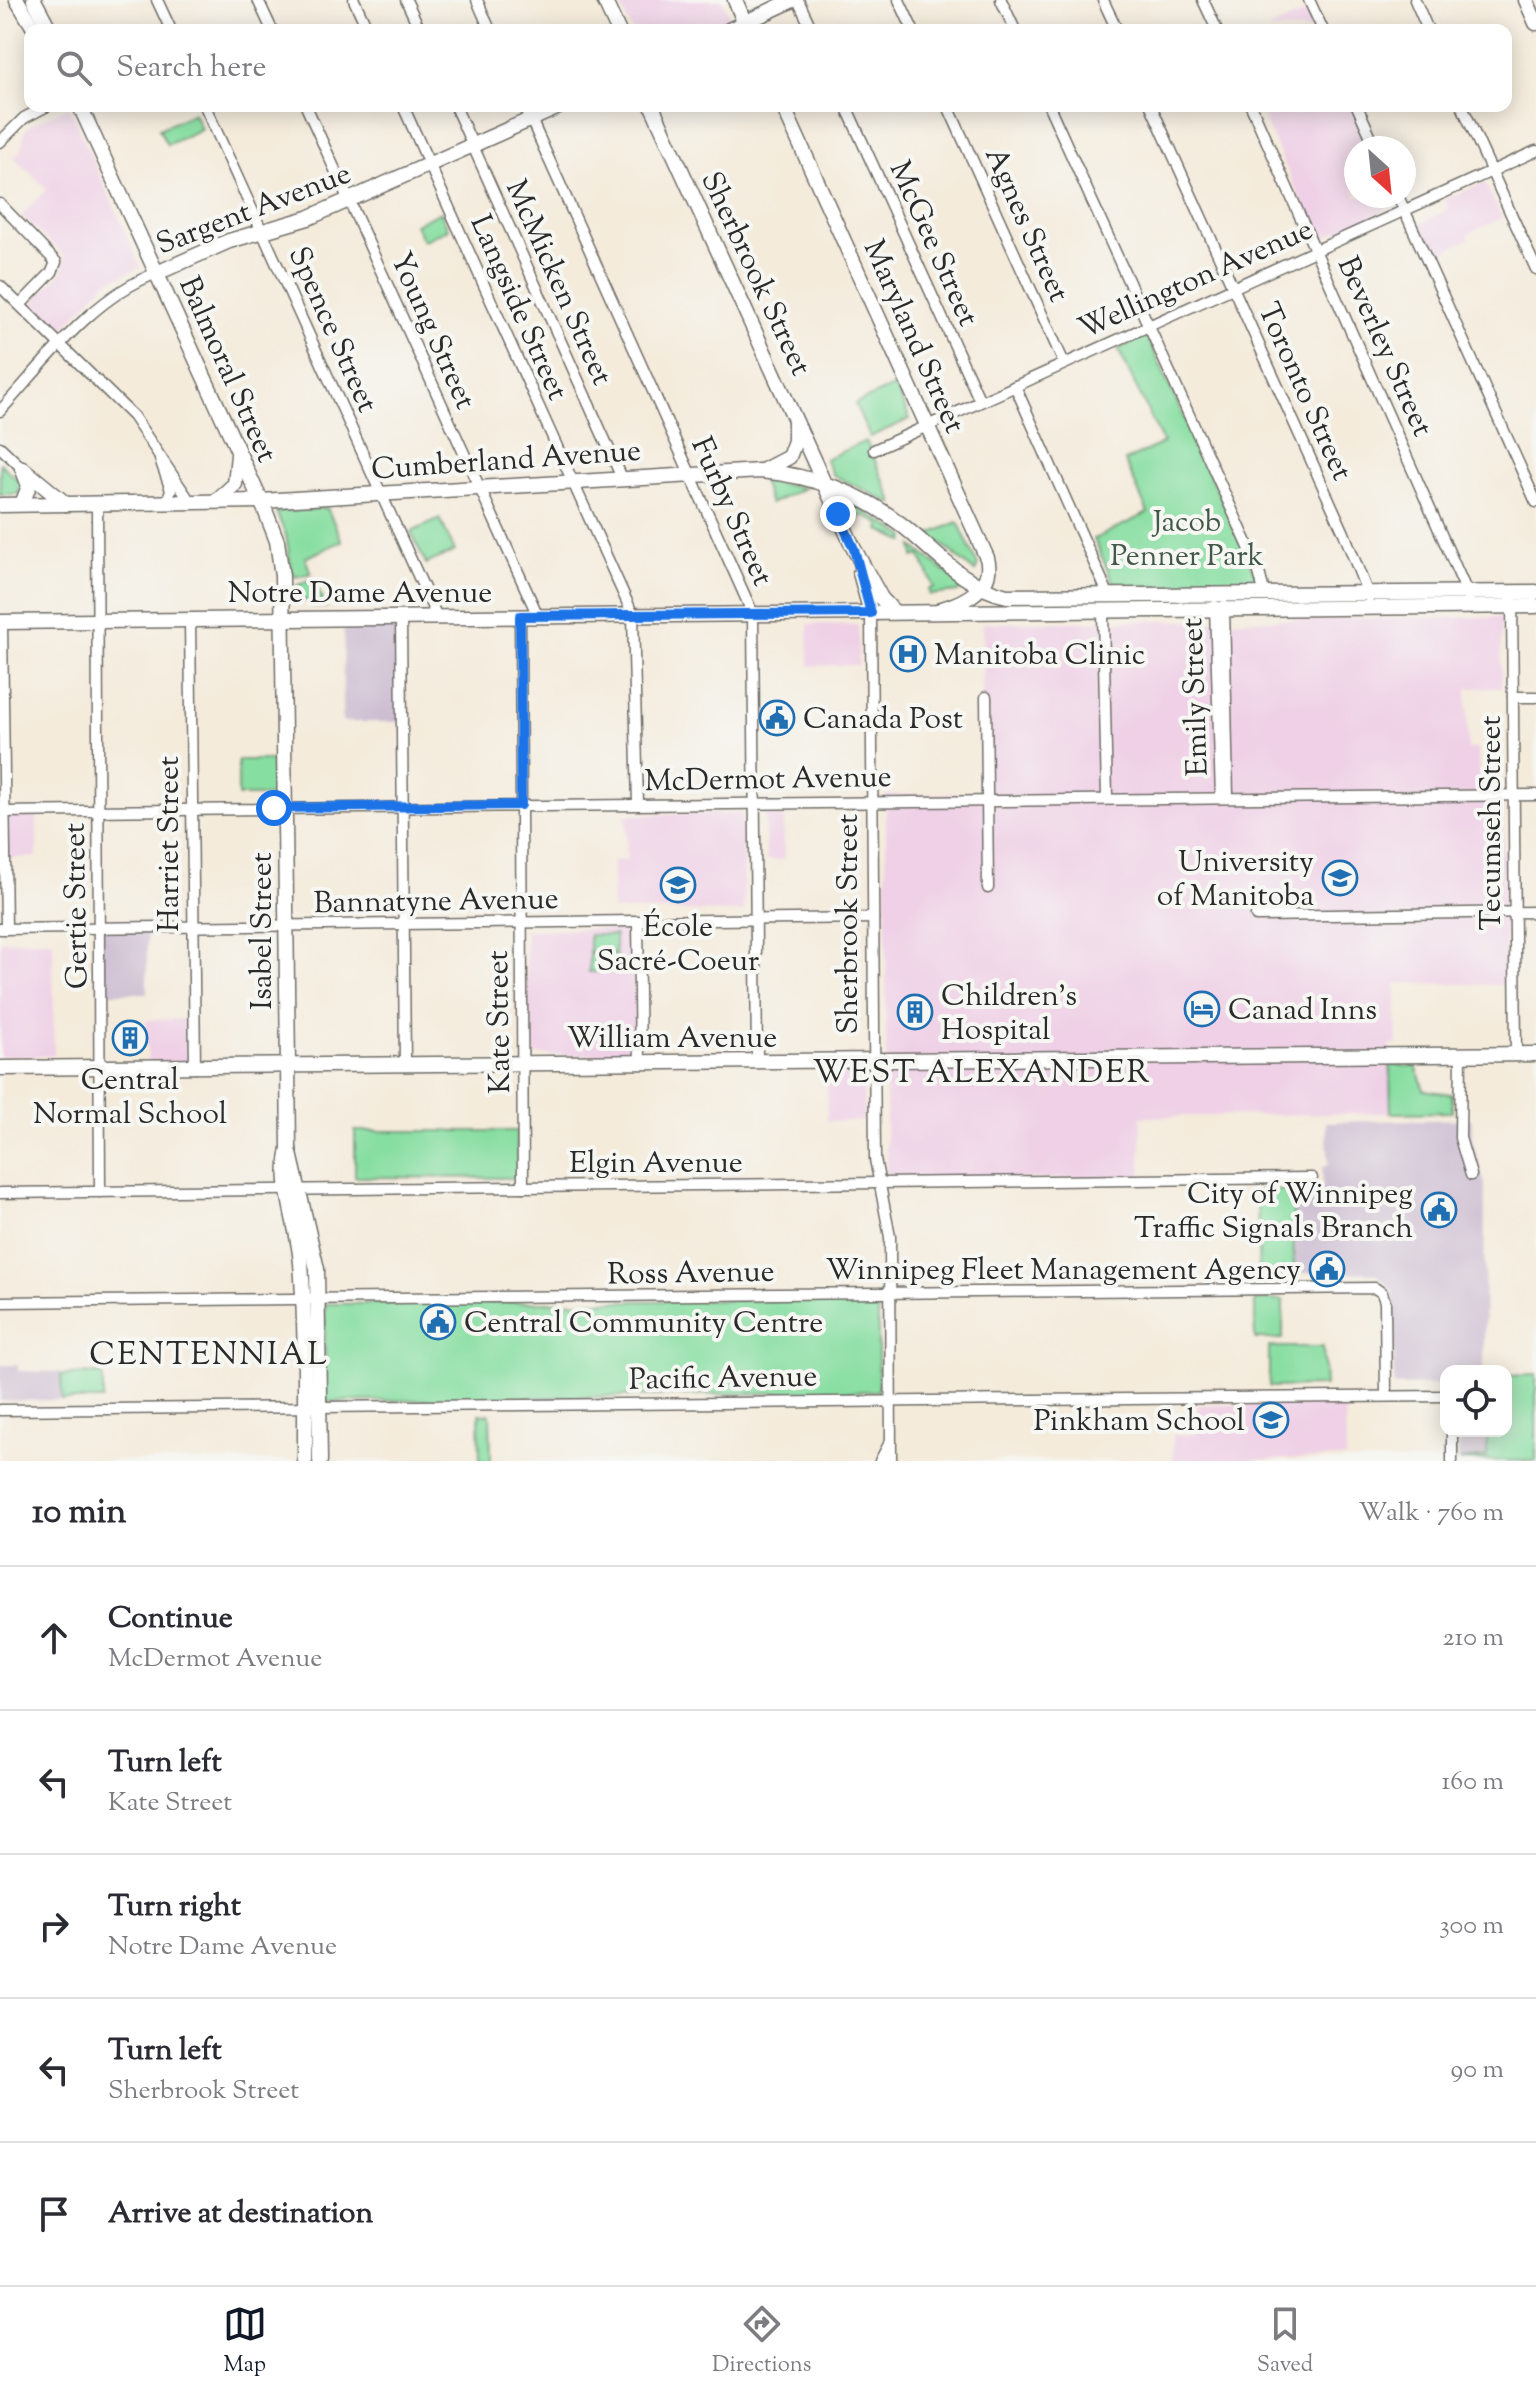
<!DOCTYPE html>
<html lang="en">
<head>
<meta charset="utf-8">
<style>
	body { margin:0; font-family:"Sorts Mill Goudy",serif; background:#f7f7f7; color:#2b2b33 }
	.controls { position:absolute; right:24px; bottom:24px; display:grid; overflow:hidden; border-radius:16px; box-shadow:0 4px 20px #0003 }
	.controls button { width:72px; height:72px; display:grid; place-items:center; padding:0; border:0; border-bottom:2px solid #e1e1e2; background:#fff; color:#2b2b33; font:40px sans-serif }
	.compass { position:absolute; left:1344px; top:136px; width:72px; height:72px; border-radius:50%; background:#fff; box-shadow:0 4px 20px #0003; rotate:153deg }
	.stop { position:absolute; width:24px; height:24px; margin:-18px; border:6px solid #1a73e8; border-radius:50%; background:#fff }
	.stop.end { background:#1a73e8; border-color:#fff; box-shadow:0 2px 8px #0008 }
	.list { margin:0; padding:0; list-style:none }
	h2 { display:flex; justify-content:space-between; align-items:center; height:104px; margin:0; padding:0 32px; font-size:34px }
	h2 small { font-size:26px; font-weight:400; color:#7c7c81 }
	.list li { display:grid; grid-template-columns:52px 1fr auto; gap:24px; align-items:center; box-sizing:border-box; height:144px; padding:0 32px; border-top:2px solid #e1e1e2 }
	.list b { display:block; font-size:30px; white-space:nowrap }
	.list p { margin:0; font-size:26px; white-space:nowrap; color:#7c7c81 }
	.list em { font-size:26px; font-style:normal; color:#7c7c81 }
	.icon { flex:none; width:44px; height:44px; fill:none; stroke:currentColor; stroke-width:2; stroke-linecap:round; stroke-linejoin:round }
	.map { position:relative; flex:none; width:1536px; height:1461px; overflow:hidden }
	.search { position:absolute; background:#fff; box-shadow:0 4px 20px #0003; left:24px; right:24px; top:24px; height:88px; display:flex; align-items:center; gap:20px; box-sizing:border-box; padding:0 28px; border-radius:16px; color:#7c7c81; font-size:30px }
	.sheet { height:824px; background:#fff }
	nav { display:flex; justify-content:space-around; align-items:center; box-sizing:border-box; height:112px; border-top:2px solid #e1e1e2; background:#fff; font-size:22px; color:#7c7c81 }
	nav a { display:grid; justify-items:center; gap:4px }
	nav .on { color:#111827 }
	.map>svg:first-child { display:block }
	.built { fill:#efd0e6 }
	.industrial { fill:#cdbed2 }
	.green { fill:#87dea1; stroke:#598466; stroke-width:2 }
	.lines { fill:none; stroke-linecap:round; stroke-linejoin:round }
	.minor-casing { stroke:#716e69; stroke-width:13 }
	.major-casing { stroke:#716e69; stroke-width:17 }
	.minor { stroke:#fff; stroke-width:10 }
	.major { stroke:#fff; stroke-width:14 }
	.route { stroke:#1a73e8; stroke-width:10 }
	.labels { text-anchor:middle; stroke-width:8; stroke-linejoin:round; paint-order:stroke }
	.street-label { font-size:30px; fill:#2b2b2b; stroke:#f6f6f2 }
	.park-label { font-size:30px; fill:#425848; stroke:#f6f6f2 }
	.poi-label { font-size:30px; fill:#2b2b2b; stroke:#f6f6f2; text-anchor:start }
	.neighbourhood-label { font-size:32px; letter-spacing:2px; fill:#2b2b2b; stroke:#f6f6f2 }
</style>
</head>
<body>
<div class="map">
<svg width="1536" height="1461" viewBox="0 0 1536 1461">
	<rect width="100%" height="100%" fill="#f6f6f2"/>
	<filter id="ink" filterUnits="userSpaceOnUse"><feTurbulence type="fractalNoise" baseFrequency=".0125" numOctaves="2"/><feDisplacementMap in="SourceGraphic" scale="16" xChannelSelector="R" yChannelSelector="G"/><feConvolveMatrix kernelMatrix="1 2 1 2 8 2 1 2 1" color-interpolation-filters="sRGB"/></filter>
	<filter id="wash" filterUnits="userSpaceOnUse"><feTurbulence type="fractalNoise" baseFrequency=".006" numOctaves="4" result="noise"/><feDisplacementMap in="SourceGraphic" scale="32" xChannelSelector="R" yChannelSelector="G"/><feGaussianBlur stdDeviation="1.8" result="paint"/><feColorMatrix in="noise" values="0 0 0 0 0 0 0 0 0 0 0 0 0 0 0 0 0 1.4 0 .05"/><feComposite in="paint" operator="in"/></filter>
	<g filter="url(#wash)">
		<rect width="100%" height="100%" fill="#f4ebdb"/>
		<!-- built -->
		<g class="built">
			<polygon points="618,0 722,0 730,18 703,30 632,30"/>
			<polygon points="1308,11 1317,30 1267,30"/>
			<polygon points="1258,106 1351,106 1371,148 1356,148 1356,196 1393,196 1396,204 1319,240"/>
			<polygon points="69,107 141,267 106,282 62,330 33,303 64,270 64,255 21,216 47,189 14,157 22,149 25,131 31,125"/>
			<polygon points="1485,183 1502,218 1468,234 1469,239 1434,256 1419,224 1449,209 1445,199"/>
			<polygon points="1501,617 1501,688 1467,688 1468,749 1478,749 1479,795 1502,795 1506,985 1396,983 1397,1044 1390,1045 1391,1113 1141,1117 1141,1177 899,1181 886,1174 886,795 982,793 983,623"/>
			<polygon points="808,624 858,625 859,665 809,666"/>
			<polygon points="4,812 37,812 37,857 4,858"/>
			<polygon points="742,814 744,912 612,910 613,861 627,860 626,815"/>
			<polygon points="765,814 784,814 784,860 766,860"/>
			<polygon points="634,929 635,1055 527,1055 526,930"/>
			<polygon points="53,940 54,1056 0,1056 0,941"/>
			<polygon points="194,1019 195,1068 148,1067 146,1020"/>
			<polygon points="827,1072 863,1073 864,1121 827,1121"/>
			<polygon points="1345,1404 1346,1458 1173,1461 1173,1435 1197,1434 1198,1405"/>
		</g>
		<!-- industrial -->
		<g class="industrial">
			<polygon points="344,627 401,628 403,722 342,722"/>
			<polygon points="147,928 147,993 100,993 100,929"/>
			<polygon points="1472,1119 1472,1140 1485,1184 1484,1371 1446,1371 1446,1388 1439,1385 1394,1386 1393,1291 1375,1273 1295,1273 1294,1190 1322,1188 1323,1166 1329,1165 1326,1122"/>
			<polygon points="0,1365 18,1365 18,1371 61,1372 62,1400 0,1401"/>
			<polygon points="1460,1431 1506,1431 1536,1461 1458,1461"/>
		</g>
		<!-- green -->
		<g class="green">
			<polygon points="194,113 201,129 167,145 159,129"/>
			<polygon points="441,212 448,229 423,241 415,224"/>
			<polygon points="1147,336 1258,581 1258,585 1115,587 1094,539 1148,513 1125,461 1163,443 1118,349"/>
			<polygon points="895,386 910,419 870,437 855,404"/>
			<polygon points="866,441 893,501 893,504 833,475 825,459"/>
			<polygon points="0,463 21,483 18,494 0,494"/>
			<polygon points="762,481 804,488 770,504"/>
			<polygon points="854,504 906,537 905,542 880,530 881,525 864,515 853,521 846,505"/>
			<polygon points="327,508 342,541 305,558 311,573 296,577 292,573 286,535 276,512"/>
			<polygon points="440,519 455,551 426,564 411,532"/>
			<polygon points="958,522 978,565 975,572 930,534"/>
			<polygon points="913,546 963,586 958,592 930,595 928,590 934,587 920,555 914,557"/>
			<polygon points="313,578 313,579 326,607 315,606 296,595 296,586"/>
			<rect x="238" y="760" width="34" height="36"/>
			<rect x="589" y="935" width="26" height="18"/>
			<polygon points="616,954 616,972 589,972 589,954"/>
			<polygon points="1390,1066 1416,1066 1424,1090 1452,1094 1452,1112 1391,1113"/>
			<polygon points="355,1131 517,1131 517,1178 355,1177"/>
			<polygon points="1293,1190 1294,1277 1259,1278 1257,1191"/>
			<polygon points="878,1299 878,1391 325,1402 325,1304"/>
			<rect x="1255" y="1300" width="28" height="39"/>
			<polygon points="1269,1347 1323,1347 1325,1386 1269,1387"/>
			<polygon points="103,1374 103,1400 62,1400 61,1375"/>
			<polygon points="1536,1375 1536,1461 1459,1460 1487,1457 1487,1431 1506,1431 1506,1376"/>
			<polygon points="479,1414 490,1414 491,1461 480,1461"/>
		</g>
	</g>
	<g filter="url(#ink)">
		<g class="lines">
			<!-- minor casing -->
			<g class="minor-casing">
				<g id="minor">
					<polyline points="157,0 171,30"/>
					<polyline points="258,0 272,30"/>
					<polyline points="354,0 368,30"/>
					<polyline points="406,0 420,30"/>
					<polyline points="477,0 490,30"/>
					<polyline points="798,0 812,30"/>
					<polyline points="899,0 913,30"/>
					<polyline points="1001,0 1015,30"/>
					<polyline points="1103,0 1117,30"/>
					<polyline points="1203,0 1217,30"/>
					<polyline points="1309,0 1323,30"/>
					<polyline points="1415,0 1428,30"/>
					<polyline points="205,106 437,617"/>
					<polyline points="306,106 538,616"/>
					<polyline points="403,106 633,615 638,804"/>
					<polyline points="455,106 622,478"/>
					<polyline points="525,106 753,614 757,1063"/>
					<polyline points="846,106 980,401"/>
					<polyline points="948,106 1064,363"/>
					<polyline points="1049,106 1257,565 1265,595"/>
					<polyline points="1151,106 1344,533 1369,597"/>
					<polyline points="1251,106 1469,597"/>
					<polyline points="1357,106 1376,148"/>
					<polyline points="1462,106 1536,269"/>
					<polyline points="0,142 24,118 47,106"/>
					<polyline points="1398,196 1536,502"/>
					<polyline points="0,204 56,262 52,272 20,305"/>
					<polyline points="0,286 133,416 191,503"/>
					<polyline points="1015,386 1109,596"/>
					<path d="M0 411C46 361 92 297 157 273"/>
					<polyline points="0,447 22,468"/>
					<polyline points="874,450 1536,151"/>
					<polyline points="160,459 171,490 166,504"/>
					<polyline points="97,505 100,1192"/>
					<polyline points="1512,600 1516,1054"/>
					<polyline points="1215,606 1221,797"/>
					<polyline points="1224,606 1228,797"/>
					<polyline points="1103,612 1107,798"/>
					<polyline points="871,613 875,1159 890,1237 891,1461"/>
					<polyline points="520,616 523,1187"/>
					<polyline points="401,618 405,1065"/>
					<polyline points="190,619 195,1068"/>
					<polyline points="2,622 6,929"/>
					<polyline points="986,697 988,888"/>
					<polyline points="1513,697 1536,697"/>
					<polyline points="0,812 1536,795"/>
					<polyline points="1256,916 1536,912"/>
					<polyline points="638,922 640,1063"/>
					<polyline points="0,929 873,918"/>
					<polyline points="1461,1054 1460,1138 1471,1175"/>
					<polyline points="0,1193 1312,1178"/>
					<polyline points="0,1302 1375,1288 1382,1293 1385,1302 1386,1394"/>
					<polyline points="0,1410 1446,1396"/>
					<polyline points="1452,1431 1452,1461"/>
					<polyline points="880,1461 889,1444"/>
				</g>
			</g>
			<!-- major casing -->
			<g class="major-casing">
				<g id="major">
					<polyline points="17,0 35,30"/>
					<polyline points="34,0 50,30"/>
					<polyline points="604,0 618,30"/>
					<polyline points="735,0 748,30"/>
					<polyline points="1526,0 1536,23"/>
					<polyline points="729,30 793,0"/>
					<path d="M80 106 265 510 277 541 282 576 289 1148C280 1188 298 1223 301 1263 306 1329 305 1395 305 1461"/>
					<polyline points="652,106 854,549 881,598 894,612"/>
					<path d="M783 106 987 558C995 587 965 602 942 609"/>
					<polyline points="157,273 229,241 308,218 561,106"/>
					<polyline points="22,468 66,504"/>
					<polyline points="764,470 789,457 795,441 795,423"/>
					<polyline points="216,501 235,484 238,455"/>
					<polyline points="22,504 29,486 22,468"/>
					<path d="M0 505 261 501 760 471C811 475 861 493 902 525 936 552 963 586 1007 596L1536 592"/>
					<polyline points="860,573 871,613"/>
					<polyline points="0,622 1536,606"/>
					<polyline points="0,1068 1536,1054"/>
					<polyline points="289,1149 317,1269 320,1461"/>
				</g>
			</g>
			<!-- minor -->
			<use href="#minor" class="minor"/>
			<!-- major -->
			<use href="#major" class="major"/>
		</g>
	</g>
	<g class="lines" filter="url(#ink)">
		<!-- route -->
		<polyline class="route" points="274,808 521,805 520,616 871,613 854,549 838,514"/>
	</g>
	<!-- icons -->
	<defs>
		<g id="hospital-ring" transform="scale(1.8)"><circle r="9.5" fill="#f6f6f2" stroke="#1f6fb2" stroke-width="1.5"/><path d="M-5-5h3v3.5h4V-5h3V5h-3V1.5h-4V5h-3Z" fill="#1f6fb2"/></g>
		<g id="civic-ring" transform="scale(1.8)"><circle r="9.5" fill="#f6f6f2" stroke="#1f6fb2" stroke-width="1.5"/><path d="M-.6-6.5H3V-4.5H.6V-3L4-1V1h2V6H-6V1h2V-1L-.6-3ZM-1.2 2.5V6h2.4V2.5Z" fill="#1f6fb2"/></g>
		<g id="university-ring" transform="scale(1.8)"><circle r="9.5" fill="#f6f6f2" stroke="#1f6fb2" stroke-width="1.5"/><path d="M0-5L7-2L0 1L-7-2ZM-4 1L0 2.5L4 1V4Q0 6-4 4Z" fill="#1f6fb2"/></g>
		<g id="school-ring" transform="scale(1.8)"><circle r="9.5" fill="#f6f6f2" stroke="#1f6fb2" stroke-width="1.5"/><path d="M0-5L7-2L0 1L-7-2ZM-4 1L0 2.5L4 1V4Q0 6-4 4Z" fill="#1f6fb2"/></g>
		<g id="hotel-ring" transform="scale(1.8)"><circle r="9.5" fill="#f6f6f2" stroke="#1f6fb2" stroke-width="1.5"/><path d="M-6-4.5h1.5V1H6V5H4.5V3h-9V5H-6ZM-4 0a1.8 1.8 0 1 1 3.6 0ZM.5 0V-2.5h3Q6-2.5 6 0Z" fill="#1f6fb2"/></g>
		<g id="building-ring" transform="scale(1.8)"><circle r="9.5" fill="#f6f6f2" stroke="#1f6fb2" stroke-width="1.5"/><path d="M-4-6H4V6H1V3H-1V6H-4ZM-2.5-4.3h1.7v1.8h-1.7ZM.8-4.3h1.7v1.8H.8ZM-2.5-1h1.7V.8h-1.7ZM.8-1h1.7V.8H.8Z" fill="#1f6fb2"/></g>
	</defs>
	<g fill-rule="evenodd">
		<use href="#hospital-ring" x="908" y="654"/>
		<use href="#civic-ring" x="777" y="718"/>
		<use href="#university-ring" x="1340" y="878"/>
		<use href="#school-ring" x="678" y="885"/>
		<use href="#hotel-ring" x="1202" y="1009"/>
		<use href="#building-ring" x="915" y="1012"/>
		<use href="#building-ring" x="130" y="1038"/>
		<use href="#civic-ring" x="1439" y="1210"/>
		<use href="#civic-ring" x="1327" y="1269"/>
		<use href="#civic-ring" x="438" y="1322"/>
		<use href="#school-ring" x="1271" y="1420"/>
	</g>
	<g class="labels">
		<!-- street labels -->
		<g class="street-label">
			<text transform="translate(253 208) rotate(-21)" y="10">Sargent Avenue</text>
			<text transform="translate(1028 224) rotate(66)" y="10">Agnes Street</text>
			<text transform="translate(935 243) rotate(66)" y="10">McGee Street</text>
			<text transform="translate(757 273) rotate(65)" y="10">Sherbrook Street</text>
			<text transform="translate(1195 278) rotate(-24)" y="10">Wellington Avenue</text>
			<text transform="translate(560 282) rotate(66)" y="10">McMicken Street</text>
			<text transform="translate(520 307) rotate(66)" y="10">Langside Street</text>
			<text transform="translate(334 329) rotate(66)" y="10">Spence Street</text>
			<text transform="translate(434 330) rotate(66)" y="10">Young Street</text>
			<text transform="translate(915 336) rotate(66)" y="10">Maryland Street</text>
			<text transform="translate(1386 346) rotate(66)" y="10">Beverley Street</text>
			<text transform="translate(229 369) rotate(66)" y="10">Balmoral Street</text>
			<text transform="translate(1306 391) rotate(66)" y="10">Toronto Street</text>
			<text transform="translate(506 459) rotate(-4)" y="10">Cumberland Avenue</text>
			<text transform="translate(733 511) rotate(66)" y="10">Furby Street</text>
			<text x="360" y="602">Notre Dame Avenue</text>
			<text transform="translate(1194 697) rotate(-92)" y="10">Emily Street</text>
			<text transform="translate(768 778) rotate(-1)" y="10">McDermot Avenue</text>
			<text transform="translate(1490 823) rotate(-90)" y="10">Tecumseh Street</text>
			<text transform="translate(168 844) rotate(-90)" y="10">Harriet Street</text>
			<text transform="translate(436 900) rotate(-1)" y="10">Bannatyne Avenue</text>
			<text transform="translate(75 906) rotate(-91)" y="10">Gertie Street</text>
			<text transform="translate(847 924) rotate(-90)" y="10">Sherbrook Street</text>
			<text transform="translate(261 931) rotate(-90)" y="10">Isabel Street</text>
			<text transform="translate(498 1022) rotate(-91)" y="10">Kate Street</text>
			<text x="672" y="1047">William Avenue</text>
			<text x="656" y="1172">Elgin Avenue</text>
			<text transform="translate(691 1272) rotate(-1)" y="10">Ross Avenue</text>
			<text transform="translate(723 1377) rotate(-1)" y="10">Pacific Avenue</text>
		</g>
		<!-- park labels -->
		<g class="park-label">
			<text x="1187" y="531">Jacob<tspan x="1187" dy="34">Penner Park</tspan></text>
		</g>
		<!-- poi labels -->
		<g class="poi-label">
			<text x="934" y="664">Manitoba Clinic</text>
			<text x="803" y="728">Canada Post</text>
			<text x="1314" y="871" text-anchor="end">University<tspan x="1314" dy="34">of Manitoba</tspan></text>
			<text x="678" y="936" text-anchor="middle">École<tspan x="678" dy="34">Sacré-Coeur</tspan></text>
			<text x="941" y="1005">Children's<tspan x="941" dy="34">Hospital</tspan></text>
			<text x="1228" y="1019">Canad Inns</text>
			<text x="130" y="1089" text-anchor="middle">Central<tspan x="130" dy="34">Normal School</tspan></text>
			<text x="1413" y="1203" text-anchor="end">City of Winnipeg<tspan x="1413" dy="34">Traffic Signals Branch</tspan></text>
			<text x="1301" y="1279" text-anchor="end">Winnipeg Fleet Management Agency</text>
			<text x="464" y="1332">Central Community Centre</text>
			<text x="1245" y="1430" text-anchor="end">Pinkham School</text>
		</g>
		<!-- neighbourhood labels -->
		<g class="neighbourhood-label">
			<text x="982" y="1082">WEST ALEXANDER</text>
			<text x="209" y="1364">CENTENNIAL</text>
		</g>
	</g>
</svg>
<div class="controls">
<button><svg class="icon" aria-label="locate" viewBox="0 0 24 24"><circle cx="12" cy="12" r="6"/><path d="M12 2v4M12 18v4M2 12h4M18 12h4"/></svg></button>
</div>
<svg class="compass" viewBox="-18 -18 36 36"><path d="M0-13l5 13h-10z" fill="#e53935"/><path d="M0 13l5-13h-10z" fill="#7c7c81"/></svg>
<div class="stop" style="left:274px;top:808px"></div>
<div class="stop end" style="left:838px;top:514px"></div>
<div class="search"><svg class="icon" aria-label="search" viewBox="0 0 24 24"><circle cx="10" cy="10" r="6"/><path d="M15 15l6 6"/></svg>Search here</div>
</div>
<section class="sheet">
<h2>10 min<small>Walk · 760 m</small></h2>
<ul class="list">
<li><svg class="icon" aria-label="ahead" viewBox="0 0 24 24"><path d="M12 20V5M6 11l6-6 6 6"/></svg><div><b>Continue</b><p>McDermot Avenue</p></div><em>210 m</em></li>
<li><svg class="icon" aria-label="left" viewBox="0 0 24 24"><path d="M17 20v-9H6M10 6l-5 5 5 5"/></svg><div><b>Turn left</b><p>Kate Street</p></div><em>160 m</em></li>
<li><svg class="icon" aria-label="right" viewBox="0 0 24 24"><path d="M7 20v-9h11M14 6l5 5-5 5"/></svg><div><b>Turn right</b><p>Notre Dame Avenue</p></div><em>300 m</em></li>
<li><svg class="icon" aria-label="left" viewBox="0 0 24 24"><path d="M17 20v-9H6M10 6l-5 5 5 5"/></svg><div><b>Turn left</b><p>Sherbrook Street</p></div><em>90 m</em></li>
<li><svg class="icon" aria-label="arrive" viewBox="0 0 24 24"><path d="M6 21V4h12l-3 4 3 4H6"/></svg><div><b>Arrive at destination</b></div></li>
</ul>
</section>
<nav>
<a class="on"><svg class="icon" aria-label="map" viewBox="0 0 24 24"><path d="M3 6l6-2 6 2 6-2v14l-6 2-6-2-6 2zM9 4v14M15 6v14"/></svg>Map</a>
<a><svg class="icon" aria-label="directions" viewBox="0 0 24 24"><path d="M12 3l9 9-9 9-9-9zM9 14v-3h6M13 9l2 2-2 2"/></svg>Directions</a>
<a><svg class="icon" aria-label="saved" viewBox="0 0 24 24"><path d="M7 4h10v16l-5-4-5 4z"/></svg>Saved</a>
</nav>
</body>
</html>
